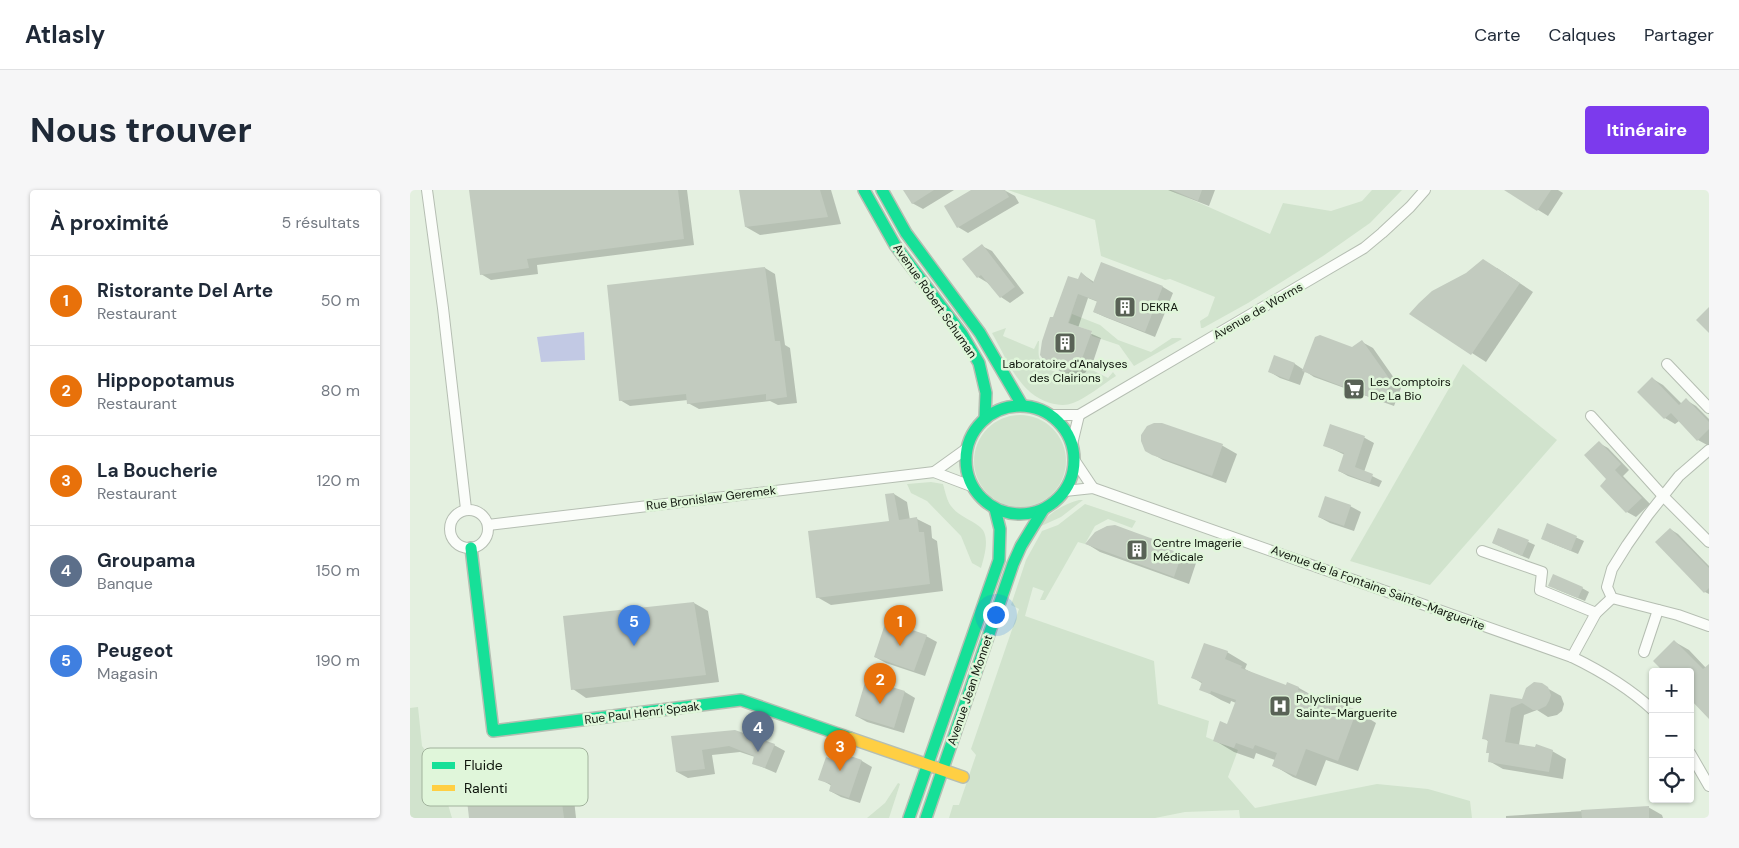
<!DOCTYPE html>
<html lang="fr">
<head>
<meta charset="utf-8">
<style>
	body { margin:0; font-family:"DM Sans",sans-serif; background:#f6f6f7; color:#1f2937 }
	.controls { position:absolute; right:15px; bottom:15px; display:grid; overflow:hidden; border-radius:5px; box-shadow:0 1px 4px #0004 }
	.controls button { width:45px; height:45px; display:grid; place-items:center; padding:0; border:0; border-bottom:1px solid #e0e1e3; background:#fff; color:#1f2937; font:25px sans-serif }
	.you { position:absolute; left:585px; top:424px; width:18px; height:18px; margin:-12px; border:4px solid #fff; border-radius:50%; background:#1a73e8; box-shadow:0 0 0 8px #1a73e833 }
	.badge { display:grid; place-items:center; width:32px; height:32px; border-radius:50%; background:#7c3aed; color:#fff; font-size:16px; font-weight:700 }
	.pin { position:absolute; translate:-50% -41px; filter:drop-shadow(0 1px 2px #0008) }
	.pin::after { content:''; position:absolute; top:26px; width:18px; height:15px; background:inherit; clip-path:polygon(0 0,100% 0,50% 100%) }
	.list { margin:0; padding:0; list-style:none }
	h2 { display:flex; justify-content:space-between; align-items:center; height:65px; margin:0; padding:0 20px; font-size:21px }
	h2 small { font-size:16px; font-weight:400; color:#747a83 }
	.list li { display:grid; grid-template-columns:32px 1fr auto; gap:15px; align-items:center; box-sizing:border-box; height:90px; padding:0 20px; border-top:1px solid #e0e1e3 }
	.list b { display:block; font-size:19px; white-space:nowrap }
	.list p { margin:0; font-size:16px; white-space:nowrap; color:#747a83 }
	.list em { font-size:16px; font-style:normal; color:#747a83 }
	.icon { flex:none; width:28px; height:28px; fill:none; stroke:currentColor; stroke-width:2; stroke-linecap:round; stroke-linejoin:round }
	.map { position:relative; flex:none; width:1299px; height:628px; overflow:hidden; border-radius:5px }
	header { display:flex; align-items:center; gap:30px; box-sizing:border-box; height:70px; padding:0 25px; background:#fff; border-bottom:1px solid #e0e1e3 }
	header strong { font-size:24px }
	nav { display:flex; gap:28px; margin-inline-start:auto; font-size:18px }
	.intro { display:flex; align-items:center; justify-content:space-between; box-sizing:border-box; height:120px; padding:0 30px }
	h1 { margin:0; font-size:35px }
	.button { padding:12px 22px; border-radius:5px; background:#7c3aed; color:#fff; font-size:18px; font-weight:700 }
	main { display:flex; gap:30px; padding:0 30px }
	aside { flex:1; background:#fff; border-radius:5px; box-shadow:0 1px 4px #0004 }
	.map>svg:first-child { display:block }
	.green { fill:#d1e3cd }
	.water { fill:#c2c9e4 }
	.shadow { fill:#0003 }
	.building { fill:#c2cbbf }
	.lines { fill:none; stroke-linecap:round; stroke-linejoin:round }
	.street-casing { stroke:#b5beb2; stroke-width:12 }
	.fast-casing { stroke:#b5beb2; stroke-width:14 }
	.slow-casing { stroke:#b5beb2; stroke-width:14 }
	.street { stroke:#fbfdfa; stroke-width:10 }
	.fast { stroke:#16e098; stroke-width:11 }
	.slow { stroke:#ffcf43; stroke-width:11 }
	.labels { text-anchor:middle; stroke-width:5; stroke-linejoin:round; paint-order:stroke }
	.street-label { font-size:12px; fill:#0e150c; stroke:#e0f6da }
	.poi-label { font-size:12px; fill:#0e150c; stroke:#e0f6da; text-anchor:start }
	.key { fill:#e0f6da; stroke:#a1b29c; stroke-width:1 }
	.key-label { font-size:14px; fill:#0e150c }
</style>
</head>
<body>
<header>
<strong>Atlasly</strong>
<nav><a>Carte</a><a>Calques</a><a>Partager</a></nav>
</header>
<div class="intro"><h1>Nous trouver</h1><a class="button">Itinéraire</a></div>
<main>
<aside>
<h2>À proximité<small>5 résultats</small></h2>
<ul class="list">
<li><span class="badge" style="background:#e8710a">1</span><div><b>Ristorante Del Arte</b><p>Restaurant</p></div><em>50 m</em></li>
<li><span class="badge" style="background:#e8710a">2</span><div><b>Hippopotamus</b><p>Restaurant</p></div><em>80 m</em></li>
<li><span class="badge" style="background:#e8710a">3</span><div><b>La Boucherie</b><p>Restaurant</p></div><em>120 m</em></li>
<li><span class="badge" style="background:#5c6f8a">4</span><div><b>Groupama</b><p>Banque</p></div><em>150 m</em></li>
<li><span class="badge" style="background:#3f7fe0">5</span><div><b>Peugeot</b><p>Magasin</p></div><em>190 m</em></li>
</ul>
</aside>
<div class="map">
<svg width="1299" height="628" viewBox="0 0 1299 628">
	<rect width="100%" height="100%" fill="#e4f0e0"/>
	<!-- green -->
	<g class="green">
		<polygon points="598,0 760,0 860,44 873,13 921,21 952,11 962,0 992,0 960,33 913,66 838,113 793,138 791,138 790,131 798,126 805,107 760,89 755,90 691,66 685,30"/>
		<polygon points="662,124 690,135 708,150 741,162 762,148 770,148 772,149 724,176 709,155 682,146 681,141 659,133"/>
		<path d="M596 138 593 146 624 159 628 151H629C629 156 628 162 629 167 635 184 659 189 670 174L698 188 703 182 706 186C693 194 677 208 663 213 656 216 647 215 640 213 609 204 597 169 582 143Z"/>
		<polygon points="1053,174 1147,250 1020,395 940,371"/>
		<circle cx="610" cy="271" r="46"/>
		<path d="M521 292 533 294C535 301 537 311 541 316 549 327 561 329 570 337 581 346 574 367 571 378L562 373 551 346 517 311 501 303 497 294Z"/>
		<path d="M669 310H673L651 327 629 337C638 323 654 314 669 310Z"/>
		<polygon points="675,314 726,331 722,338 698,329 685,336 675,354 668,352 635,410 630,410 634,401 623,397 615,426 744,471 748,514 799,531 796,547 828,560 818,587 845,618 967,594 1018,599 1060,611 1062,628 830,628 829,620 775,622 745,628 539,628 543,615 549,615 566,565 561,559 609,419 601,415 616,370 632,341 648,335"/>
		<polygon points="8,517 12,556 27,577 42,628 0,628 0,518"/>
		<polygon points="488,593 490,594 479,628 457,628 475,613"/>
	</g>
	<!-- water -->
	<polygon class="water" points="174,142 175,170 131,172 127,147"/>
	<!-- shadow -->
	<g class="shadow">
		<polygon points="60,0 277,0 284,55 127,75 128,84 81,90 71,84"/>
		<polygon points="330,0 421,0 431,34 350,45 336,37"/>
		<polygon points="495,0 544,0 513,19 502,13"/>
		<polygon points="564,0 594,0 605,6 609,13 558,43 548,37"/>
		<polygon points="758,0 805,0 799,16"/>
		<polygon points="1096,0 1148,0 1153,3 1138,26"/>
		<polygon points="572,56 582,61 614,103 600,113 591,107 578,93 568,87 554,69"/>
		<polygon points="355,78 365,84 375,155 380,158 387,213 368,215 360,211 289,219 278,213 278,210 220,216 210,210"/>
		<polygon points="1087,78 1123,102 1076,172 1001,124"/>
		<polygon points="672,84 684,92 753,97 763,103 745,147 695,127 684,122 688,112 678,108 668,138 691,148 683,172 675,183 666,185 656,185 645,178 644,129 669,91"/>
		<polygon points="952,152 963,158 991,198 984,216 904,187 895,181 890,195 870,188 860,182 865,167 885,174 894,180 942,159"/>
		<polygon points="1243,189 1253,195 1272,214 1276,210 1286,216 1299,229 1299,256 1288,250 1269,231 1265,234 1255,228"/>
		<polygon points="749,234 813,256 827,264 816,293 753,270 739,262"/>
		<polygon points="921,236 955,248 964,253 954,282 972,291 969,297 938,286 929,281 935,265 914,255"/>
		<polygon points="1189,253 1198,258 1219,280 1213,286 1240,314 1226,327 1217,322 1192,296 1198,289"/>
		<polygon points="484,304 497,312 500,330 507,329 521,336 522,348 527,351 533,401 421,415 407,407 481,332"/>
		<polygon points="940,316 951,322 944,341 920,333 909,327"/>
		<polygon points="1138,335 1174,351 1168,364 1139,352"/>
		<polygon points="705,336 743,350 756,359 772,365 786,373 779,394 690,362 677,354"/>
		<polygon points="1089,339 1125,355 1119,369 1083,353"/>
		<polygon points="1260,339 1268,344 1299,376 1299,404 1295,402"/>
		<polygon points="1172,398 1179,402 1175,411 1146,399"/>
		<polygon points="284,413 298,421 309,492 176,508 163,499"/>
		<polygon points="516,446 527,452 515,486 476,473 465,467"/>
		<polygon points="1265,452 1279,460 1296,478 1299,477 1299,526 1280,482"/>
		<polygon points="817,462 837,474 835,479 848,486 876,496 877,494 889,498 905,507 947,521 966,533 948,581 916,570 906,596 883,587 863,575 865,570 846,563 844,569 824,562 804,550 818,535 826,513 821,511 820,514 811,510 791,499 793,494 782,487"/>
		<polygon points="457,491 495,502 505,508 494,543 457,532 446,526"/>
		<polygon points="1137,498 1151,506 1154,514 1152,521 1147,525 1138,527 1127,520 1114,525 1109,555 1142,561 1156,569 1153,589 1093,579 1079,571 1079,552 1074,548 1081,505 1113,510"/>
		<polygon points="263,547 364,555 375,561 366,583 343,573 345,567 330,562 302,565 305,584 278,588 267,582"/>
		<polygon points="433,565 452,571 462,577 450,613 431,607 420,601 422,596 410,589 430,574"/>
		<polygon points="148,583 162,591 166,628 60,628"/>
		<polygon points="1238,617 1252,625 1253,628 1096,628 1096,626"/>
	</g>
	<!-- building -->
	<g class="building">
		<polygon points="59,0 268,0 274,49 117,69 119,78 70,85"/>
		<polygon points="329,0 410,0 418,27 335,37"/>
		<polygon points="493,0 524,0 502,14"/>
		<polygon points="561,0 595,0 599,7 547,38 534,16"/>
		<polygon points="762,0 792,0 788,11"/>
		<polygon points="1094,0 1141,0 1127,21"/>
		<polygon points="572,54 605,97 590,108 571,85 567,88 552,69"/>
		<polygon points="1073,69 1110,93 1061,165 999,124 1009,113 1022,101 1056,83"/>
		<polygon points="691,72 753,96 735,142 683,122 687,111 668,104 658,133 682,141 673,166 665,178 655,180 645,179 636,173 630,165 632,151 640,127 643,127 658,86 668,89 671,82 683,93"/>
		<polygon points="355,77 365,151 370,151 377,207 356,210 356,204 277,214 276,204 209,211 197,95"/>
		<polygon points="1299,117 1299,143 1286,130"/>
		<polygon points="910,145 942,157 952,150 981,191 973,212 892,181 905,147"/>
		<polygon points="864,165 885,173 879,190 858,182"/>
		<polygon points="1242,187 1269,215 1276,208 1299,232 1299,239 1287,251 1261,223 1254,229 1227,202"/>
		<polygon points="744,233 752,233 813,254 802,286 742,265 735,261 731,251 731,245 737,236"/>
		<polygon points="920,234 955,246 945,277 963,284 960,293 928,281 934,263 913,256"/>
		<polygon points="1189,251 1211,274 1205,280 1232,308 1216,323 1190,296 1196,289 1174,265"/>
		<polygon points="484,303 489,330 507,327 509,342 514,342 520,394 406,408 398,341 479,331 475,304"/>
		<polygon points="915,306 941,315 934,336 908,327"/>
		<polygon points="1137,333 1167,346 1161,361 1131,349"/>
		<polygon points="705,335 743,349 742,353 772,364 764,387 675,354 685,342 697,336"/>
		<polygon points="1088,338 1119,350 1112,366 1082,353"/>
		<polygon points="1260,338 1299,378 1299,398 1294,403 1245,352"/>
		<polygon points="1143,384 1173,397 1168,408 1138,396"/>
		<polygon points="284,412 296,485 161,500 153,426"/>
		<polygon points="476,431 517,445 504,481 464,467"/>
		<polygon points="1264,450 1293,479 1299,474 1299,529 1280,509 1280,482 1254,482 1243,471"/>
		<polygon points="794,453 818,461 815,469 832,476 831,478 876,495 877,492 889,497 888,500 947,520 928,571 896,559 886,586 862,576 867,563 845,555 843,559 826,553 824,558 803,551 810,531 817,534 826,510 801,501 800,504 789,500 792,492 781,488"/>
		<polygon points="456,489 495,501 484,538 445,526"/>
		<polygon points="1124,492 1132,493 1138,497 1141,505 1139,511 1136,516 1128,520 1123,520 1112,513 1101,518 1095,552 1125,557 1126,554 1143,560 1139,582 1078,572 1079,563 1076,563 1078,550 1072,549 1080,504 1112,509 1116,498"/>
		<polygon points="325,540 365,554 355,578 342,574 344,566 319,556 292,560 295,579 266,582 261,546"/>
		<polygon points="432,563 452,570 439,608 419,601 421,594 408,590 416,567 429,572"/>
		<polygon points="148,582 154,628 59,628 55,593"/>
		<polygon points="1239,616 1239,628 1172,628 1171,620"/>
	</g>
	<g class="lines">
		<!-- street casing -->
		<g class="street-casing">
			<g id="street">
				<polyline points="17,0 33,118 56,319"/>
				<polyline points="1257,174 1299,218"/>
				<polyline points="641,225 669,225 954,58 972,43 1000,17 1015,0"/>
				<polyline points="1181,226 1253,306 1299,352"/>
				<polyline points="662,254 669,225"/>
				<polyline points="1299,260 1269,286 1238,325 1217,355 1202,379 1197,397 1202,408 1268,425 1299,436"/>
				<polyline points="665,271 683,298"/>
				<polyline points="524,282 556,259"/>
				<path d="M655 301 683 298 1162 467C1191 481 1219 498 1243 520"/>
				<circle cx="59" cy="339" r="19"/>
				<polyline points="78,335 524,282 561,296"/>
				<polyline points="1072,361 1132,382 1130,400 1186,423"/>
				<polyline points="1234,462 1248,420"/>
				<polyline points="1162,467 1186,423 1202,408"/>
				<polyline points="1280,563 1299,596"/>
			</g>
		</g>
		<!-- fast casing -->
		<g class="fast-casing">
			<g id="fast">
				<polyline points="454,0 485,55 552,144 569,173 576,203 575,228"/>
				<polyline points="472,0 496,43 570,143 612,215"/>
				<circle cx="610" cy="270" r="54"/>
				<polyline points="61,358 83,541 331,510 440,548"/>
				<polyline points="499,628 589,370 590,339 585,319"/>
				<polyline points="516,628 603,374 611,356 633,320"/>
			</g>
		</g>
		<!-- slow casing -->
		<g class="slow-casing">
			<polyline id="slow" points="440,548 553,587"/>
		</g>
		<!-- street -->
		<use href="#street" class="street"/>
		<!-- fast -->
		<use href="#fast" class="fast"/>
		<!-- slow -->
		<use href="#slow" class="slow"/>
	</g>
	<!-- icons -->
	<defs>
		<g id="building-square" transform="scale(1.125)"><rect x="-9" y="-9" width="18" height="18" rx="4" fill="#596256" stroke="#e0f6da"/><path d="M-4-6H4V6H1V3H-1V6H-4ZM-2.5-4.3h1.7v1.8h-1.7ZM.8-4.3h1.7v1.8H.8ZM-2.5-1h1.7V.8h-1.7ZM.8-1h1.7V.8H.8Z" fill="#fff"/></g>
		<g id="supermarket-square" transform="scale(1.125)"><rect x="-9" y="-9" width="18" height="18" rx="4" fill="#596256" stroke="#e0f6da"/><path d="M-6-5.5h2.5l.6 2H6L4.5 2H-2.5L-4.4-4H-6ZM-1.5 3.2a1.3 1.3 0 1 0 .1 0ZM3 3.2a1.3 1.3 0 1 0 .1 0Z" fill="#fff"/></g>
		<g id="hospital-square" transform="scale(1.125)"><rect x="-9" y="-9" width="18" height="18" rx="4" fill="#596256" stroke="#e0f6da"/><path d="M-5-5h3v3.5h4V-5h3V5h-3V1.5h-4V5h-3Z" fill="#fff"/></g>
	</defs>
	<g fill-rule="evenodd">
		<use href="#building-square" x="715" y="117"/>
		<use href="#building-square" x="655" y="153"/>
		<use href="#supermarket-square" x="944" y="199"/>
		<use href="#building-square" x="727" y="360"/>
		<use href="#hospital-square" x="870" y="516"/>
	</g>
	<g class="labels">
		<!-- street labels -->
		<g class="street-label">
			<text transform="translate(525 111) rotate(55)" y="4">Avenue Robert Schuman</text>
			<text transform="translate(848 121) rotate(-30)" y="4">Avenue de Worms</text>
			<text transform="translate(301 308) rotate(-7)" y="4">Rue Bronislaw Geremek</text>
			<text transform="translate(968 398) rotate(20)" y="4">Avenue de la Fontaine Sainte-Marguerite</text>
			<text transform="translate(560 500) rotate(-71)" y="4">Avenue Jean Monnet</text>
			<text transform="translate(232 523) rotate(-7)" y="4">Rue Paul Henri Spaak</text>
		</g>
		<!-- poi labels -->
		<g class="poi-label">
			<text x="731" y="121">DEKRA</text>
			<text x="655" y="178" text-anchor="middle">Laboratoire d'Analyses<tspan x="655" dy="14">des Clairions</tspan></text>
			<text x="960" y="196">Les Comptoirs<tspan x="960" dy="14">De La Bio</tspan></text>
			<text x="743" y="357">Centre Imagerie<tspan x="743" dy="14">Médicale</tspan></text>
			<text x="886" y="513">Polyclinique<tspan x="886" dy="14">Sainte-Marguerite</tspan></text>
		</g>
	</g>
	<!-- legend -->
	<rect x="12" y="558" width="166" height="58" rx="8" class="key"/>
	<rect x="22" y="572" width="23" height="7" fill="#16e098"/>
	<rect x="22" y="595" width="23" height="6" fill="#ffcf43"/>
	<g class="key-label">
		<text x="54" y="580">Fluide</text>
		<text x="54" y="603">Ralenti</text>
	</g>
</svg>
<div class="controls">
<button>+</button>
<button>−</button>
<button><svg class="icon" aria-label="locate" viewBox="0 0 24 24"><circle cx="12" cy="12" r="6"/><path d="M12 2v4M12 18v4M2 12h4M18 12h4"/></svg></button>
</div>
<div class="you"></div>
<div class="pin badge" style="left:490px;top:456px;background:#e8710a">1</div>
<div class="pin badge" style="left:470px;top:514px;background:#e8710a">2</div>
<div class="pin badge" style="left:430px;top:581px;background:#e8710a">3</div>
<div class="pin badge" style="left:348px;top:562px;background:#5c6f8a">4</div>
<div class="pin badge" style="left:224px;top:456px;background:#3f7fe0">5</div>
</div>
</main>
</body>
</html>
